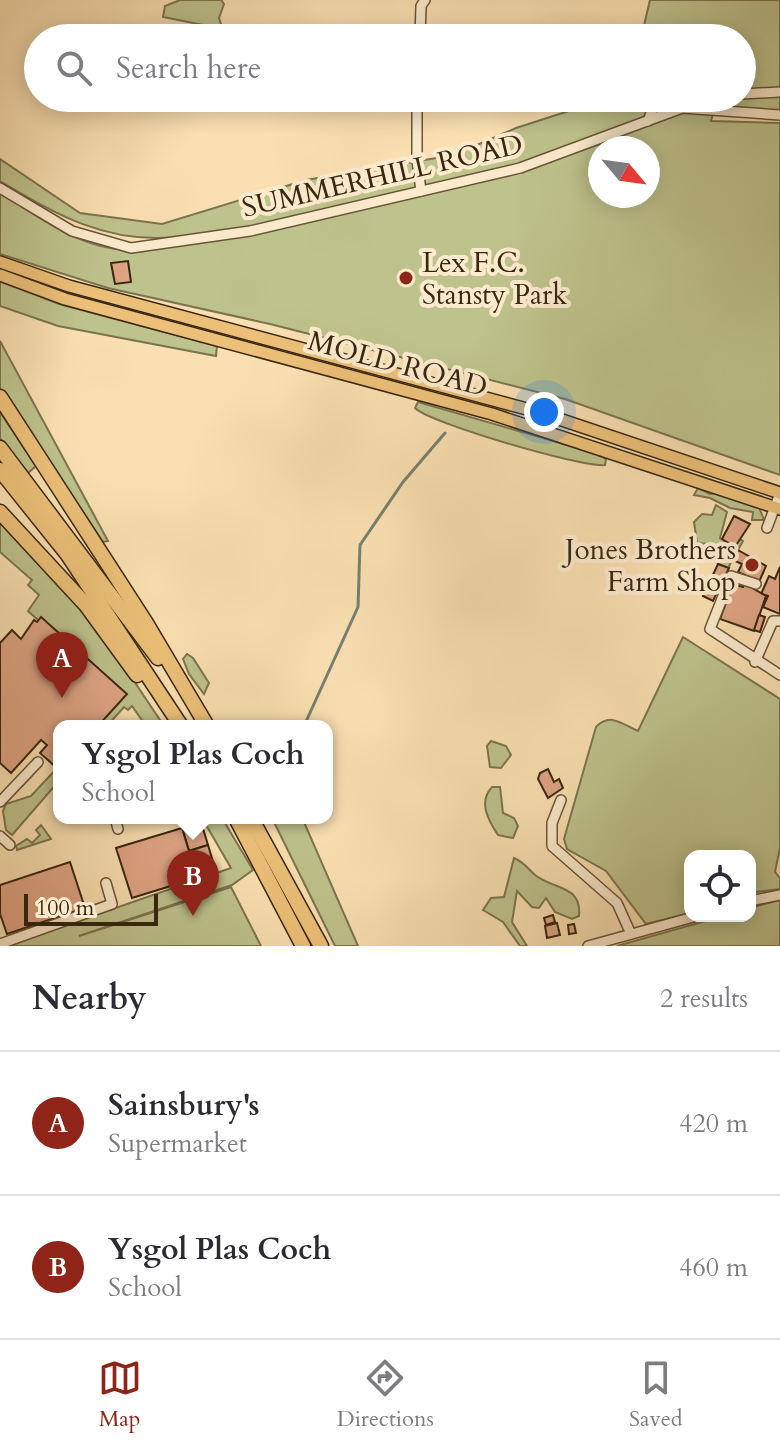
<!DOCTYPE html>
<html lang="en">
<head>
<meta charset="utf-8">
<style>
	body { margin:0; font-family:Cardo,serif; background:#f2f2f3; color:#2b2b33 }
	.controls { position:absolute; right:24px; bottom:24px; display:grid; overflow:hidden; border-radius:16px; box-shadow:0 4px 20px #0003 }
	.controls button { width:72px; height:72px; display:grid; place-items:center; padding:0; border:0; border-bottom:2px solid #e1e1e2; background:#fff; color:#2b2b33; font:40px sans-serif }
	.compass { position:absolute; left:588px; top:136px; width:72px; height:72px; border-radius:50%; background:#fff; box-shadow:0 4px 20px #0003; rotate:119deg }
	.scale { position:absolute; left:24px; bottom:20px; width:134px; box-sizing:border-box; padding-left:8px; border:4px solid #392710; border-top:0; font-size:22px; line-height:28px; white-space:nowrap; color:#392710; -webkit-text-stroke:6px #fbeacc; paint-order:stroke }
	.you { position:absolute; left:544px; top:412px; width:28px; height:28px; margin:-20px; border:6px solid #fff; border-radius:50%; background:#1a73e8; box-shadow:0 0 0 12px #1a73e833 }
	.badge { display:grid; place-items:center; width:52px; height:52px; border-radius:50%; background:#8f2418; color:#fff; font-size:26px; font-weight:700 }
	.pin { position:absolute; translate:-50% -66px; filter:drop-shadow(0 2px 4px #0008) }
	.pin::after { content:''; position:absolute; top:42px; width:28px; height:24px; background:inherit; clip-path:polygon(0 0,100% 0,50% 100%) }
	.popup { position:absolute; left:53px; top:720px; width:280px; height:104px; box-sizing:border-box; display:grid; place-content:center; border-radius:16px; background:#fff; filter:drop-shadow(0 2px 6px #0005); font-size:26px; white-space:nowrap; color:#7c7c81 }
	.popup b { font-size:30px; color:#2b2b33 }
	.popup::after { content:''; position:absolute; left:50%; top:100%; margin-left:-16px; border:16px solid transparent; border-top-color:#fff }
	.list { margin:0; padding:0; list-style:none }
	h2 { display:flex; justify-content:space-between; align-items:center; height:104px; margin:0; padding:0 32px; font-size:34px }
	h2 small { font-size:26px; font-weight:400; color:#7c7c81 }
	.list li { display:grid; grid-template-columns:52px 1fr auto; gap:24px; align-items:center; box-sizing:border-box; height:144px; padding:0 32px; border-top:2px solid #e1e1e2 }
	.list b { display:block; font-size:30px; white-space:nowrap }
	.list p { margin:0; font-size:26px; white-space:nowrap; color:#7c7c81 }
	.list em { font-size:26px; font-style:normal; color:#7c7c81 }
	.icon { flex:none; width:44px; height:44px; fill:none; stroke:currentColor; stroke-width:2; stroke-linecap:round; stroke-linejoin:round }
	.map { position:relative; flex:none; width:780px; height:946px; overflow:hidden }
	.search { position:absolute; background:#fff; box-shadow:0 4px 20px #0003; left:24px; right:24px; top:24px; height:88px; display:flex; align-items:center; gap:20px; box-sizing:border-box; padding:0 28px; border-radius:44px; color:#7c7c81; font-size:30px }
	.sheet { height:392px; background:#fff }
	nav { display:flex; justify-content:space-around; align-items:center; box-sizing:border-box; height:112px; border-top:2px solid #e1e1e2; background:#fff; font-size:22px; color:#7c7c81 }
	nav a { display:grid; justify-items:center; gap:4px }
	nav .on { color:#8f2418 }
	.map>svg:first-child { display:block }
	.green { fill:#bec28c; stroke:#7c744e; stroke-width:2; fill-rule:evenodd }
	.lines { fill:none; stroke-linecap:round; stroke-linejoin:round }
	.stream { stroke:#768071; stroke-width:3 }
	.building { fill:#dea484; stroke:#392710; stroke-width:2 }
	.minor-casing { stroke:#695538; stroke-width:12 }
	.major-casing { stroke:#392710; stroke-width:14 }
	.highway-casing { stroke:#392710; stroke-width:17 }
	.minor { stroke:#fbeacc; stroke-width:9 }
	.major { stroke:#ecc078; stroke-width:11 }
	.highway { stroke:#ecc078; stroke-width:14 }
	.poi-dot { fill:#8f2418; stroke:#fbeacc; stroke-width:3 }
	.labels { text-anchor:middle; stroke-width:8; stroke-linejoin:round; paint-order:stroke }
	.street-label { font-size:28px; fill:#392710; stroke:#fbeacc }
	.poi-label { font-size:28px; fill:#392710; stroke:#fbeacc; text-anchor:start }
</style>
</head>
<body>
<div class="map">
<svg width="780" height="946" viewBox="0 0 780 946">
	<rect width="100%" height="100%" fill="#f9dfb1"/>
	<filter id="stains"><feTurbulence type="fractalNoise" baseFrequency=".0025" numOctaves="4"/><feColorMatrix values="0 0 0 0 .2 0 0 0 0 .09 0 0 0 0 .02 0 0 0 .5 -.17"/></filter>
	<radialGradient id="worn" r=".72"><stop offset=".6" stop-color="#630" stop-opacity="0"/><stop offset="1" stop-color="#630" stop-opacity=".3"/></radialGradient>
	<!-- green -->
	<g class="green">
		<polygon points="180,0 221,0 224,4 219,18 224,34 203,25 163,17 165,6"/>
		<path d="M650 0H780V110L713 114 711 121 780 123V475L565 399 270 324 108 288 0 254V192C39 218 85 252 135 250 148 250 164 241 176 237 107 244 57 215 0 181V159L80 213 162 224 306 180 454 155 516 128 609 98H742V38H641ZM600 148H648V196H600Z"/>
		<polygon points="0,281 59,304 217,346 216,356 58,326 0,306"/>
		<polygon points="0,341 108,541 103,542 0,388"/>
		<path d="M418 402 598 454 606 459 605 465C583 468 429 423 415 408Z"/>
		<polygon points="0,412 36,466 28,473 0,438"/>
		<polygon points="698,488 710,494 722,493 759,507 764,520 752,520 753,512 730,508 710,498 694,495"/>
		<polygon points="716,505 727,512 720,538 726,542 723,550 727,551 731,544 735,546 740,539 743,541 728,568 718,564 708,544 697,543 694,522 702,514 712,515"/>
		<polygon points="0,521 85,608 164,726 146,726 132,706 128,710 124,707 107,726 98,726 38,620 28,611 39,595 28,585 32,580 0,552"/>
		<path d="M683 637 780 699V848L775 872 780 878V889L756 892 750 897V856H690V913L646 924 606 871 567 849 564 839 596 727C610 712 622 724 638 731Z"/>
		<polygon points="187,654 193,658 209,683 204,694 189,674 183,659"/>
		<polygon points="491,741 506,746 511,755 501,768 490,767 487,746"/>
		<polygon points="59,766 59,781 12,835 6,830 3,811 6,804 31,796"/>
		<path d="M492 787H500L503 813 514 818 518 826 513 838 498 835C488 820 478 802 492 787Z"/>
		<polygon points="202,818 222,818 253,870 232,885 79,936 231,887 261,946 6,946 231,868"/>
		<polygon points="272,818 300,818 304,822 358,946 335,946"/>
		<polygon points="41,825 51,839 17,850 16,846 27,839 32,843 40,835 36,830"/>
		<path d="M514 858C524 862 527 868 535 875 554 890 582 885 579 916L572 919 555 912 546 898 539 908 532 907 517 891 512 922 527 946H520L503 922 483 910 491 898 504 897Z"/>
		<polygon points="780,900 780,946 617,946 723,916 750,916 750,908"/>
	</g>
	<g class="lines">
		<!-- stream -->
		<polyline class="stream" points="304,726 358,607 360,545 403,482 445,433"/>
	</g>
	<!-- building -->
	<g class="building">
		<polygon points="128,261 131,282 115,284 111,263"/>
		<polygon points="734,516 750,524 735,547 722,539"/>
		<polygon points="738,550 766,566 759,582 738,572 742,564 733,560"/>
		<polygon points="718,564 729,568 713,601 703,596"/>
		<polygon points="780,567 780,614 763,607 768,596 761,594 769,576 775,579"/>
		<polygon points="744,583 766,596 754,631 720,619 733,584 743,587"/>
		<polygon points="759,615 765,617 760,632 754,630"/>
		<polygon points="41,617 127,694 98,726 59,726 57,768 40,753 47,745 41,740 11,773 0,763 0,643 12,630 21,639 34,620 37,622"/>
		<polygon points="548,769 554,782 559,779 563,788 548,798 538,779 540,773"/>
		<polygon points="201,822 208,845 189,851 182,828"/>
		<polygon points="182,828 189,851 208,845 216,872 132,898 116,848"/>
		<polygon points="70,862 85,908 7,934 0,914 0,885"/>
		<polygon points="553,915 555,922 546,925 544,918"/>
		<polygon points="557,923 560,935 547,938 545,926"/>
		<polygon points="574,924 576,933 569,934 568,925"/>
	</g>
	<g class="lines">
		<!-- minor casing -->
		<g class="minor-casing">
			<g id="minor">
				<polyline points="420,38 421,6 425,0"/>
				<polyline points="742,94 780,92"/>
				<polyline points="417,98 417,160 421,191"/>
				<path d="M648 121C653 104 661 100 678 98"/>
				<polyline points="0,188 72,231 131,248 250,231 520,168 682,108 780,115"/>
				<polyline points="767,528 780,493"/>
				<polyline points="756,584 731,576 710,629 780,675"/>
				<polyline points="755,662 773,621 780,621"/>
				<polyline points="561,800 552,823 552,846 617,903 631,934"/>
				<polyline points="0,802 38,762"/>
				<polyline points="115,818 118,829"/>
				<polyline points="0,836 10,845"/>
				<polyline points="750,901 780,895"/>
				<polyline points="0,944 112,904 106,883"/>
				<polyline points="588,946 697,916"/>
			</g>
		</g>
		<!-- major casing -->
		<g class="major-casing">
			<g id="major">
				<polyline points="0,262 69,286 538,412 780,493"/>
				<polyline points="0,275 65,299 492,414 780,509"/>
			</g>
		</g>
		<!-- highway casing -->
		<g class="highway-casing">
			<g id="highway">
				<polyline points="0,397 146,623 207,726"/>
				<polyline points="0,448 158,658"/>
				<polyline points="0,470 68,555 181,726"/>
				<polyline points="0,512 86,605 137,675"/>
				<polyline points="236,818 303,946"/>
				<polyline points="251,818 321,946"/>
			</g>
		</g>
		<!-- minor -->
		<use href="#minor" class="minor"/>
		<!-- major -->
		<use href="#major" class="major"/>
		<!-- highway -->
		<use href="#highway" class="highway"/>
	</g>
	<!-- markers -->
	<g class="poi-dot">
		<circle cx="406" cy="278" r="8"/>
		<circle cx="752" cy="565" r="8"/>
	</g>
	<g class="labels">
		<!-- street labels -->
		<g class="street-label">
			<text transform="translate(382 175) rotate(-13)" y="10">SUMMERHILL ROAD</text>
			<text transform="translate(398 363) rotate(15)" y="10">MOLD ROAD</text>
		</g>
		<!-- poi labels -->
		<g class="poi-label">
			<text x="422" y="272">Lex F.C.<tspan x="422" dy="32">Stansty Park</tspan></text>
			<text x="736" y="559" text-anchor="end">Jones Brothers<tspan x="736" dy="32">Farm Shop</tspan></text>
		</g>
	</g>
	<rect width="100%" height="100%" filter="url(#stains)"/>
	<rect width="100%" height="100%" fill="url(#worn)"/>
</svg>
<div class="controls">
<button><svg class="icon" aria-label="locate" viewBox="0 0 24 24"><circle cx="12" cy="12" r="6"/><path d="M12 2v4M12 18v4M2 12h4M18 12h4"/></svg></button>
</div>
<svg class="compass" viewBox="-18 -18 36 36"><path d="M0-13l5 13h-10z" fill="#e53935"/><path d="M0 13l5-13h-10z" fill="#7c7c81"/></svg>
<div class="scale">100 m</div>
<div class="you"></div>
<div class="pin badge" style="left:62px;top:698px">A</div>
<div class="pin badge" style="left:193px;top:916px">B</div>
<div class="popup"><b>Ysgol Plas Coch</b>School</div>
<div class="search"><svg class="icon" aria-label="search" viewBox="0 0 24 24"><circle cx="10" cy="10" r="6"/><path d="M15 15l6 6"/></svg>Search here</div>
</div>
<section class="sheet">
<h2>Nearby<small>2 results</small></h2>
<ul class="list">
<li><span class="badge">A</span><div><b>Sainsbury's</b><p>Supermarket</p></div><em>420 m</em></li>
<li><span class="badge">B</span><div><b>Ysgol Plas Coch</b><p>School</p></div><em>460 m</em></li>
</ul>
</section>
<nav>
<a class="on"><svg class="icon" aria-label="map" viewBox="0 0 24 24"><path d="M3 6l6-2 6 2 6-2v14l-6 2-6-2-6 2zM9 4v14M15 6v14"/></svg>Map</a>
<a><svg class="icon" aria-label="directions" viewBox="0 0 24 24"><path d="M12 3l9 9-9 9-9-9zM9 14v-3h6M13 9l2 2-2 2"/></svg>Directions</a>
<a><svg class="icon" aria-label="saved" viewBox="0 0 24 24"><path d="M7 4h10v16l-5-4-5 4z"/></svg>Saved</a>
</nav>
</body>
</html>
